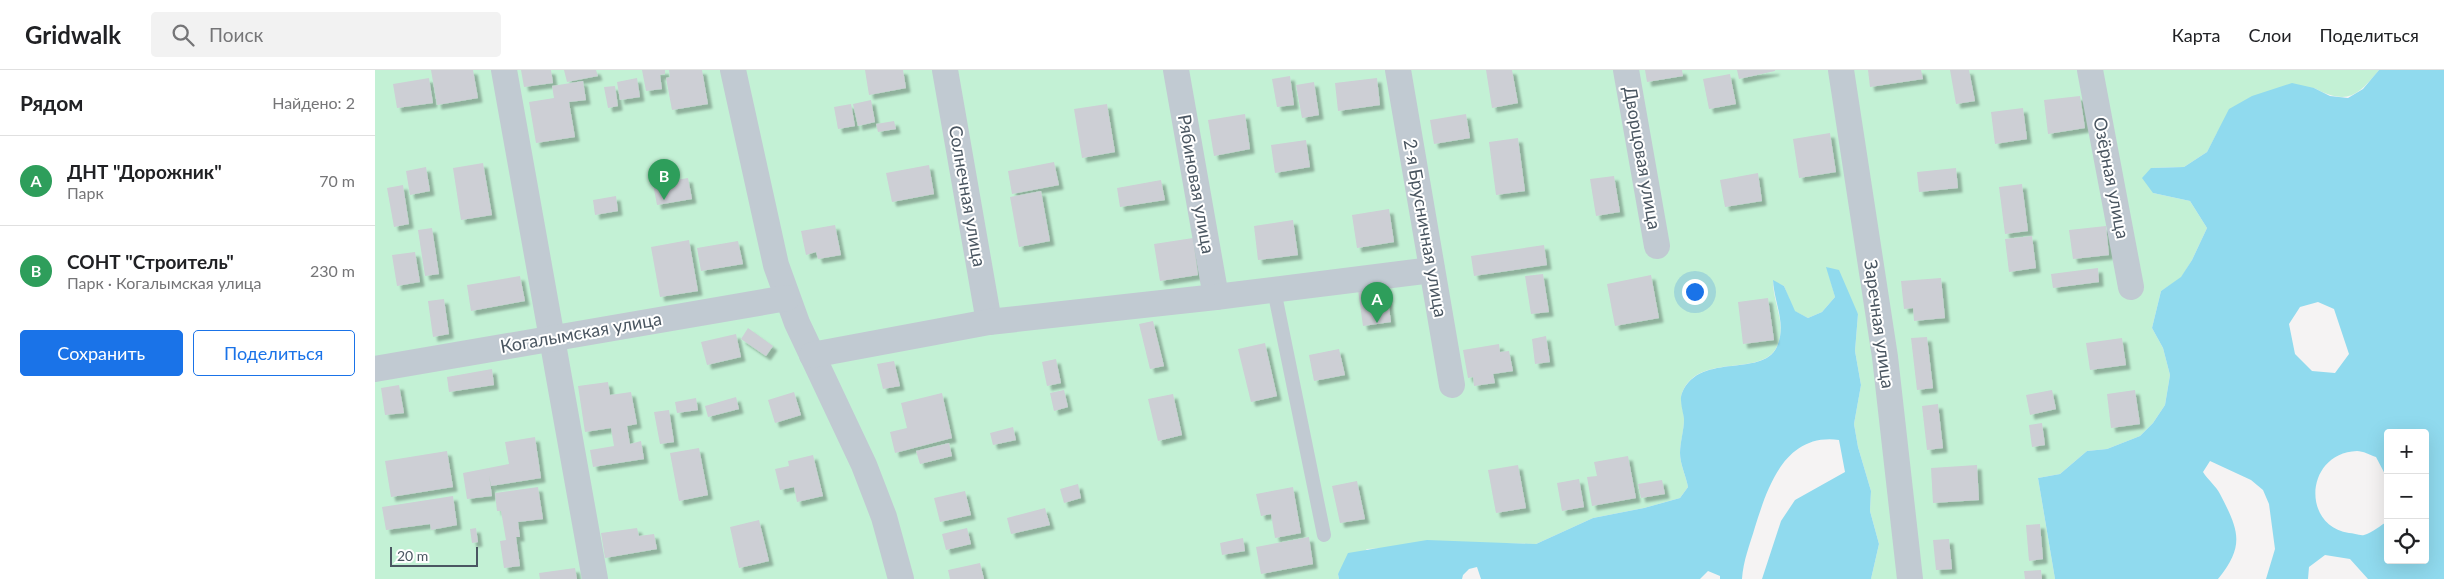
<!DOCTYPE html>
<html lang="ru">
<head>
<meta charset="utf-8">
<style>
	body { margin:0; font-family:Lato,sans-serif; background:#f2f2f2; color:#202124 }
	.controls { position:absolute; right:15px; bottom:15px; display:grid; overflow:hidden; border-radius:5px; box-shadow:0 5px 20px #0002 }
	.controls button { width:45px; height:45px; display:grid; place-items:center; padding:0; border:0; border-bottom:1px solid #e0e0e0; background:#fff; color:#202124; font:25px sans-serif }
	.scale { position:absolute; left:15px; bottom:12px; width:88px; box-sizing:border-box; padding-left:5px; border:2px solid #4a5661; border-top:0; font-size:14px; line-height:18px; white-space:nowrap; color:#4a5661; -webkit-text-stroke:4px #fff; paint-order:stroke }
	.you { position:absolute; left:1319px; top:221px; width:18px; height:18px; margin:-12px; border:4px solid #fff; border-radius:50%; background:#1a73e8; box-shadow:0 0 0 8px #1a73e833 }
	.badge { display:grid; place-items:center; width:32px; height:32px; border-radius:50%; background:#1a73e8; color:#fff; font-size:16px; font-weight:700 }
	.pin { position:absolute; translate:-50% -41px; filter:drop-shadow(0 1px 2px #0008) }
	.pin::after { content:''; position:absolute; top:26px; width:18px; height:15px; background:inherit; clip-path:polygon(0 0,100% 0,50% 100%) }
	.list { margin:0; padding:0; list-style:none }
	h2 { display:flex; justify-content:space-between; align-items:center; height:65px; margin:0; padding:0 20px; font-size:21px }
	h2 small { font-size:16px; font-weight:400; color:#757577 }
	.list li { display:grid; grid-template-columns:32px 1fr auto; gap:15px; align-items:center; box-sizing:border-box; height:90px; padding:0 20px; border-top:1px solid #e0e0e0 }
	.list b { display:block; font-size:19px; white-space:nowrap }
	.list p { margin:0; font-size:16px; white-space:nowrap; color:#757577 }
	.list em { font-size:16px; font-style:normal; color:#757577 }
	.actions { display:flex; gap:10px; padding:15px 20px }
	.actions a { flex:1; padding:11px 0; border:1px solid #1a73e8; border-radius:5px; text-align:center; font-size:18px; color:#1a73e8 }
	.actions .main { background:#1a73e8; color:#fff }
	.icon { flex:none; width:28px; height:28px; fill:none; stroke:currentColor; stroke-width:2; stroke-linecap:round; stroke-linejoin:round }
	.map { position:relative; flex:none; width:2069px; height:509px; overflow:hidden }
	header { display:flex; align-items:center; gap:30px; box-sizing:border-box; height:70px; padding:0 25px; background:#fff; border-bottom:1px solid #e0e0e0 }
	header strong { font-size:24px }
	nav { display:flex; gap:28px; margin-inline-start:auto; font-size:18px }
	.search { width:350px; height:45px; background:#f2f2f2; display:flex; align-items:center; gap:12px; box-sizing:border-box; padding:0 18px; border-radius:5px; color:#757577; font-size:19px }
	main { display:flex }
	aside { flex:1; background:#fff }
	.map>svg:first-child { display:block }
	.green { fill:#c3f1d5 }
	.water { fill:#90daee; fill-rule:evenodd }
	.building { fill:#cdcfd5; filter:url(#shadow) }
	.lines { fill:none; stroke-linecap:round; stroke-linejoin:round }
	.service { stroke:#c1cad2; stroke-width:14 }
	.minor { stroke:#c1cad2; stroke-width:26 }
	.labels { text-anchor:middle; stroke-width:4; stroke-linejoin:round; paint-order:stroke }
	.street-label { font-size:18px; fill:#4a5661; stroke:#fff }
</style>
</head>
<body>
<header>
<strong>Gridwalk</strong>
<div class="search"><svg class="icon" aria-label="search" viewBox="0 0 24 24"><circle cx="10" cy="10" r="6"/><path d="M15 15l6 6"/></svg>Поиск</div>
<nav><a>Карта</a><a>Слои</a><a>Поделиться</a></nav>
</header>
<main>
<aside>
<h2>Рядом<small>Найдено: 2</small></h2>
<ul class="list">
<li><span class="badge" style="background:#2e9e5b">A</span><div><b>ДНТ &quot;Дорожник&quot;</b><p>Парк</p></div><em>70 m</em></li>
<li><span class="badge" style="background:#2e9e5b">B</span><div><b>СОНТ &quot;Строитель&quot;</b><p>Парк · Когалымская улица</p></div><em>230 m</em></li>
</ul>
<div class="actions"><a class="main">Сохранить</a><a>Поделиться</a></div>
</aside>
<div class="map">
<svg width="2069" height="509" viewBox="0 0 2069 509">
	<defs>
		<filter id="shadow"><feDropShadow dx="4.5" dy="4.5" stdDeviation="1" flood-color="#0004"/></filter>
	</defs>
	<rect width="100%" height="100%" fill="#f5f3f3"/>
	<!-- green -->
	<path class="green" d="M0 0H2004C1982 27 1972 35 1939 18L1842 63 1832 82 1809 97 1776 98 1778 123 1815 131 1832 158 1817 190 1806 208 1786 221 1777 258 1788 278 1795 305 1790 335 1778 353 1765 366 1732 379 1712 381 1685 404 1663 408 1680 509H1496L1504 474 1495 441 1496 421 1483 377 1479 354 1486 315 1480 281 1483 244 1452 197 1460 227 1447 242 1433 248 1419 241 1409 216 1398 211C1398 233 1411 252 1403 274 1390 310 1324 280 1307 323 1304 330 1309 341 1309 349 1309 361 1305 372 1305 383 1305 394 1311 406 1313 417L1305 428 1269 438 1218 448 1161 474 1102 473 992 479 963 504 964 509H0Z"/>
	<!-- water -->
	<g class="water">
		<path d="M2004 0H2069V509H1993L1975 489 1950 485 1934 497 1933 509H1891L1900 479 1894 434 1888 420 1876 410 1835 391 1828 402C1833 410 1841 416 1845 424 1863 459 1871 475 1843 509H1680L1663 408 1685 404 1712 381 1732 379 1765 366 1778 353 1790 335 1795 305 1788 278 1777 258 1786 221 1806 207 1817 190 1832 158 1815 131 1778 123 1767 108 1776 98 1809 97 1832 82 1854 39 1877 26 1917 13 1939 18 1955 26 1973 28 1988 19ZM1943 232 1959 239 1974 284 1960 303 1937 301 1920 284 1914 254 1925 237ZM2013 363H2050V490H2013V451C2006 455 1997 463 1989 465 1985 466 1978 463 1974 463 1926 456 1930 383 1982 381 1988 381 1995 385 2001 387L2013 410Z"/>
		<path d="M1451 197 1464 200 1483 244 1480 281 1486 315 1479 354 1483 377 1496 421 1495 441 1504 474 1496 509H1387L1406 451 1420 430 1470 402 1464 370C1410 363 1393 416 1380 457 1375 474 1368 491 1367 509H1345V506L1333 501 1325 509H1106L1102 497 1094 499 1088 505 1087 509H964L963 504 973 483 1052 470 1161 474 1218 448 1269 438 1305 428 1313 417C1311 406 1305 394 1305 383 1305 372 1309 360 1309 349 1308 341 1304 330 1307 323 1325 280 1391 310 1403 274 1411 252 1399 232 1398 210L1409 216 1420 241 1433 248 1447 242 1460 227Z"/>
	</g>
	<!-- building -->
	<g class="building">
		<polygon points="56,0 98,0 103,28 62,35"/>
		<polygon points="146,0 176,0 178,13 149,17"/>
		<polygon points="189,0 221,0 223,6 192,12"/>
		<polygon points="267,0 290,0 290,4 285,5 287,19 271,21"/>
		<polygon points="294,0 327,0 333,34 297,40 291,8 295,7"/>
		<polygon points="490,0 528,0 531,18 494,25"/>
		<polygon points="1111,0 1137,0 1143,33 1117,38"/>
		<polygon points="1270,0 1307,0 1308,6 1272,12"/>
		<polygon points="1362,0 1400,0 1400,1 1364,9"/>
		<polygon points="1493,0 1546,0 1548,9 1495,17"/>
		<polygon points="1575,0 1594,0 1600,31 1581,34"/>
		<polygon points="1355,4 1361,34 1334,39 1328,9"/>
		<polygon points="915,6 919,35 902,37 897,9"/>
		<polygon points="54,8 58,33 22,38 18,14"/>
		<polygon points="262,8 265,27 245,30 242,12"/>
		<polygon points="1002,8 1005,35 963,41 960,13"/>
		<polygon points="208,11 211,30 194,32 200,67 161,73 154,32 179,28 177,16"/>
		<polygon points="939,12 944,45 927,48 921,15"/>
		<polygon points="240,16 243,36 233,38 229,17"/>
		<polygon points="1705,26 1710,58 1673,64 1669,30"/>
		<polygon points="496,30 500,52 483,56 478,34"/>
		<polygon points="476,34 480,56 463,59 459,37"/>
		<polygon points="732,34 740,82 707,88 699,39"/>
		<polygon points="1648,38 1652,69 1620,74 1616,42"/>
		<polygon points="870,44 875,79 839,86 833,50"/>
		<polygon points="1091,44 1095,68 1059,74 1055,50"/>
		<polygon points="519,51 521,59 503,62 501,54"/>
		<polygon points="1455,63 1461,102 1424,108 1418,69"/>
		<polygon points="1143,68 1150,121 1121,125 1114,72"/>
		<polygon points="931,70 935,97 900,103 896,75"/>
		<polygon points="679,92 684,115 637,124 633,101"/>
		<polygon points="108,93 117,145 86,150 78,98"/>
		<polygon points="554,95 559,124 517,132 511,103"/>
		<polygon points="51,97 55,121 35,125 31,101"/>
		<polygon points="1581,98 1583,118 1544,122 1542,102"/>
		<polygon points="1383,103 1387,131 1350,137 1345,110"/>
		<polygon points="1239,106 1245,142 1221,146 1215,109"/>
		<polygon points="313,108 317,129 282,135 278,114"/>
		<polygon points="786,110 790,130 745,137 742,118"/>
		<polygon points="1647,114 1653,161 1630,164 1624,117"/>
		<polygon points="28,115 34,154 19,157 12,118"/>
		<polygon points="666,121 675,171 644,177 635,127"/>
		<polygon points="241,126 243,141 220,145 218,130"/>
		<polygon points="1014,139 1019,172 982,178 977,145"/>
		<polygon points="918,150 923,185 883,190 879,156"/>
		<polygon points="460,155 466,185 443,189 441,182 431,185 426,161"/>
		<polygon points="1731,156 1734,185 1698,189 1694,160"/>
		<polygon points="57,158 64,204 50,206 43,160"/>
		<polygon points="1657,166 1661,198 1634,202 1630,169"/>
		<polygon points="818,168 823,205 785,211 779,174"/>
		<polygon points="314,170 323,221 285,227 276,177"/>
		<polygon points="363,171 368,194 326,201 322,178"/>
		<polygon points="1169,175 1172,195 1099,206 1096,186"/>
		<polygon points="40,182 45,212 22,216 17,185"/>
		<polygon points="1723,198 1724,212 1678,218 1676,204"/>
		<polygon points="1168,204 1174,242 1156,244 1150,206"/>
		<polygon points="1276,205 1284,248 1240,256 1232,214"/>
		<polygon points="145,206 150,231 96,241 92,215"/>
		<polygon points="1566,208 1570,248 1539,251 1538,238 1529,239 1526,211"/>
		<polygon points="1011,216 1016,252 988,256 983,220"/>
		<polygon points="1393,228 1399,270 1368,274 1363,232"/>
		<polygon points="69,229 74,264 58,267 53,231"/>
		<polygon points="778,251 789,296 775,299 764,254"/>
		<polygon points="373,258 398,276 391,286 366,269"/>
		<polygon points="361,264 366,287 332,295 326,272"/>
		<polygon points="1171,266 1175,292 1160,294 1157,269"/>
		<polygon points="1552,267 1558,318 1542,320 1536,268"/>
		<polygon points="1747,268 1751,295 1715,300 1711,273"/>
		<polygon points="890,273 902,326 876,332 863,279"/>
		<polygon points="1124,274 1125,282 1134,281 1138,301 1118,304 1120,313 1099,316 1098,307 1093,308 1088,280"/>
		<polygon points="964,279 970,305 939,311 934,285"/>
		<polygon points="681,289 686,313 672,316 667,292"/>
		<polygon points="519,291 525,316 508,319 502,294"/>
		<polygon points="117,299 119,315 74,322 72,307"/>
		<polygon points="233,312 235,325 256,322 262,354 252,356 255,374 266,371 269,389 218,397 215,380 239,376 236,358 210,362 203,316"/>
		<polygon points="24,315 29,343 10,345 6,318"/>
		<polygon points="689,320 693,337 679,341 675,323"/>
		<polygon points="1677,320 1681,339 1655,345 1651,325"/>
		<polygon points="1760,320 1765,354 1736,358 1732,324"/>
		<polygon points="419,322 426,345 400,353 393,330"/>
		<polygon points="567,323 577,368 520,383 515,362 532,358 526,333"/>
		<polygon points="798,324 807,365 783,371 773,329"/>
		<polygon points="361,327 364,339 333,347 330,336"/>
		<polygon points="321,328 323,340 302,343 300,332"/>
		<polygon points="1563,334 1568,378 1552,380 1547,336"/>
		<polygon points="294,340 299,372 285,374 279,342"/>
		<polygon points="1667,353 1670,375 1657,377 1654,355"/>
		<polygon points="638,357 641,370 618,375 615,363"/>
		<polygon points="160,367 166,408 116,416 114,405 117,426 92,429 88,403 134,394 130,372"/>
		<polygon points="574,373 577,386 545,394 541,381"/>
		<polygon points="324,378 333,425 304,431 295,383"/>
		<polygon points="72,381 78,417 16,427 10,391"/>
		<polygon points="438,385 448,426 422,432 419,417 405,420 400,399 414,396 413,391"/>
		<polygon points="1253,386 1261,428 1217,436 1212,407 1222,406 1219,392"/>
		<polygon points="1143,395 1151,438 1121,443 1113,400"/>
		<polygon points="1602,395 1604,430 1558,433 1556,398"/>
		<polygon points="1204,409 1209,437 1187,441 1182,413"/>
		<polygon points="1287,410 1290,424 1266,428 1263,414"/>
		<polygon points="982,411 990,449 965,453 957,416"/>
		<polygon points="703,414 706,428 689,433 685,419"/>
		<polygon points="163,417 168,449 143,452 145,467 141,467 145,496 129,498 125,471 131,470 126,441 122,441 120,423"/>
		<polygon points="918,417 926,463 900,468 896,444 886,446 881,424"/>
		<polygon points="590,421 596,445 565,452 559,428"/>
		<polygon points="78,426 82,455 56,460 55,454 11,460 7,437"/>
		<polygon points="670,438 675,455 636,464 632,448"/>
		<polygon points="384,450 394,491 364,498 355,457"/>
		<polygon points="1665,454 1668,489 1654,491 1651,455"/>
		<polygon points="101,458 103,472 97,473 95,459"/>
		<polygon points="262,458 264,466 279,464 282,479 230,488 226,463"/>
		<polygon points="592,458 596,474 571,480 567,464"/>
		<polygon points="934,467 938,494 886,504 881,477"/>
		<polygon points="868,468 870,481 847,485 845,473"/>
		<polygon points="1574,469 1577,499 1561,500 1558,470"/>
		<polygon points="605,493 609,509 575,509 573,500"/>
		<polygon points="200,498 202,509 165,509 164,503"/>
		<polygon points="1666,500 1667,509 1650,509 1649,501"/>
	</g>
	<g class="lines">
		<!-- service -->
		<polyline class="service" points="899,220 949,465"/>
		<!-- minor -->
		<g class="minor">
			<polyline points="129,0 220,509"/>
			<polyline points="358,0 401,195 422,253 489,395 509,447 526,509"/>
			<polyline points="570,0 614,252"/>
			<polyline points="801,0 841,227"/>
			<polyline points="1023,0 1077,315"/>
			<polyline points="1251,0 1282,176"/>
			<polyline points="1466,0 1510,287 1535,509"/>
			<polyline points="1715,0 1756,217"/>
			<polyline points="437,285 614,252 841,227 1057,200"/>
			<polyline points="0,299 412,228"/>
		</g>
	</g>
	<g class="labels">
		<!-- street labels -->
		<g class="street-label">
			<text transform="translate(1267 88) rotate(80)" y="6">Дворцовая улица</text>
			<text transform="translate(1736 108) rotate(79)" y="6">Озёрная улица</text>
			<text transform="translate(821 114) rotate(80)" y="6">Рябиновая улица</text>
			<text transform="translate(592 126) rotate(80)" y="6">Солнечная улица</text>
			<text transform="translate(1050 158) rotate(80)" y="6">2-я Брусничная улица</text>
			<text transform="translate(1504 254) rotate(82)" y="6">Заречная улица</text>
			<text transform="translate(206 263) rotate(-10)" y="6">Когалымская улица</text>
		</g>
	</g>
</svg>
<div class="controls">
<button>+</button>
<button>−</button>
<button><svg class="icon" aria-label="locate" viewBox="0 0 24 24"><circle cx="12" cy="12" r="6"/><path d="M12 2v4M12 18v4M2 12h4M18 12h4"/></svg></button>
</div>
<div class="scale">20 m</div>
<div class="you"></div>
<div class="pin badge" style="left:1002px;top:253px;background:#2e9e5b">A</div>
<div class="pin badge" style="left:289px;top:130px;background:#2e9e5b">B</div>
</div>
</main>
</body>
</html>
